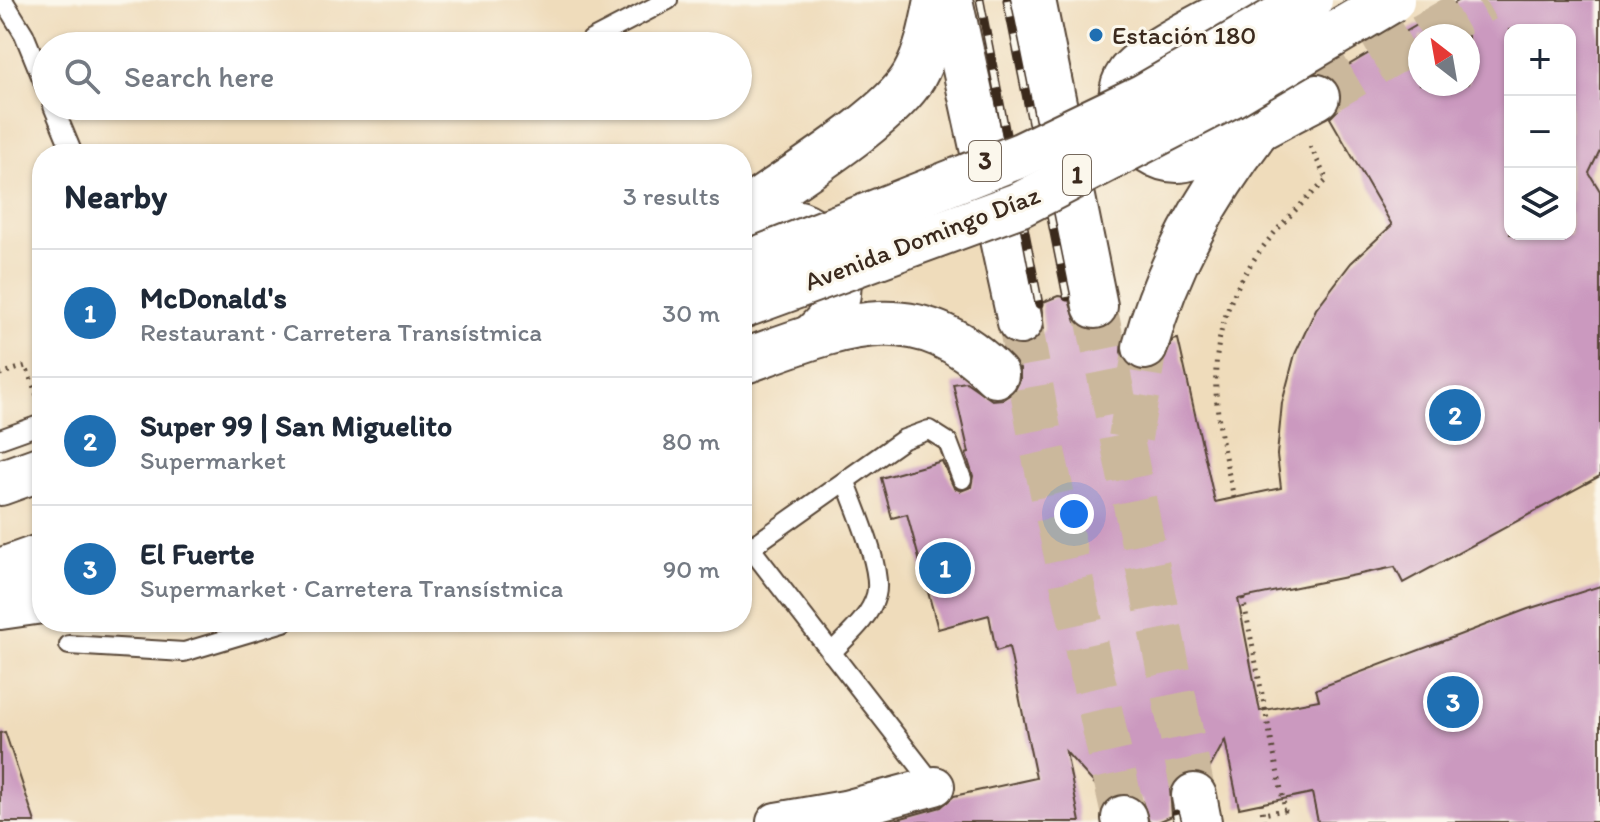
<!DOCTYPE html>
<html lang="en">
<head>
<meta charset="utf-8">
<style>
	body { margin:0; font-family:Itim,sans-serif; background:#f2f2f3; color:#1f2937 }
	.controls { position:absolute; right:24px; top:24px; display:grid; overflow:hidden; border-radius:16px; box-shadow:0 2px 6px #0004 }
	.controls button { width:72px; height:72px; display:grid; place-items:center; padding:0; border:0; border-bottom:2px solid #e0e1e3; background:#fff; color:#1f2937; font:40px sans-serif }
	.compass { position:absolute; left:1408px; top:24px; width:72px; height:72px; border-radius:50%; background:#fff; box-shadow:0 2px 6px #0004; rotate:329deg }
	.you { position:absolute; left:1074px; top:514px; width:28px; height:28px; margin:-20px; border:6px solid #fff; border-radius:50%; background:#1a73e8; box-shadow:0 0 0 12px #1a73e833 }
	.badge { display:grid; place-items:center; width:52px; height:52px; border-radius:50%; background:#1f6fb2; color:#fff; font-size:26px; font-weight:700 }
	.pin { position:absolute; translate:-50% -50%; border:4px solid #fff; box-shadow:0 2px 8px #0006 }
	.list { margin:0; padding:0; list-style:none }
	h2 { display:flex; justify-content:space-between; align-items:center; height:104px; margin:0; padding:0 32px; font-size:34px }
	h2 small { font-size:26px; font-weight:400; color:#747a83 }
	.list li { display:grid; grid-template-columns:52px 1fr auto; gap:24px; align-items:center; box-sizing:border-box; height:128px; padding:0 32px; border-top:2px solid #e0e1e3 }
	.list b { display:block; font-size:30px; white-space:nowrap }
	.list p { margin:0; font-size:26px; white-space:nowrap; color:#747a83 }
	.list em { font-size:26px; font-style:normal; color:#747a83 }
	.icon { flex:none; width:44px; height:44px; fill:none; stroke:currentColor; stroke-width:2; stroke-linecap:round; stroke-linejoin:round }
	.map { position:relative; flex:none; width:1600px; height:822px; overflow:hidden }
	.search { position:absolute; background:#fff; box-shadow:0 2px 6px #0004; left:32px; top:32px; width:720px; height:88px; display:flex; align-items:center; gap:20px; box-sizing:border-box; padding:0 28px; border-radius:44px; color:#747a83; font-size:30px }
	.panel { position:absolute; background:#fff; box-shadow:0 2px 6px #0004; left:32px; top:144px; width:720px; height:488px; border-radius:32px }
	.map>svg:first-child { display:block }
	.building { fill:#cb99bf; fill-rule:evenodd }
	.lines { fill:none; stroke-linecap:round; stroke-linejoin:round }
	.primary-tunnel { stroke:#cbb89c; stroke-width:44; stroke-dasharray:44 22; stroke-linecap:butt }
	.service-casing { stroke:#564536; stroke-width:22 }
	.minor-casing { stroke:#564536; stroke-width:42 }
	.primary-casing { stroke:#564536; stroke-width:48 }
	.path { stroke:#564536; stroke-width:5; stroke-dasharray:2 6; stroke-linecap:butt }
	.service { stroke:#fff; stroke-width:18 }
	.minor { stroke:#fff; stroke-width:38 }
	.primary { stroke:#fff; stroke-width:44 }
	.rail-casing { stroke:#3b2a1e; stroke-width:9 }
	.rail { stroke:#fbf7ec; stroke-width:6; stroke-dasharray:18; stroke-linecap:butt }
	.primary-bridge-casing { stroke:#564536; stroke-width:48; stroke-linecap:butt }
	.primary-bridge { stroke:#fff; stroke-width:44 }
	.poi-dot { fill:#1f6fb2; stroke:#fbf7ec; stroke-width:3 }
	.labels { text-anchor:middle; stroke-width:6; stroke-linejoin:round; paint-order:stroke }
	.shield { fill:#fbf7ec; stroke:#75685c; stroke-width:2 }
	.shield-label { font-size:24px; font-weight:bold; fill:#3b2a1e }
	.poi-label { font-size:26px; fill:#3b2a1e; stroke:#fbf7ec; text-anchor:start }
	.street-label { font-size:26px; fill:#3b2a1e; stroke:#fbf7ec }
</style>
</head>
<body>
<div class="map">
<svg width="1600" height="822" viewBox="0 0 1600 822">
	<rect width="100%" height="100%" fill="#fbf7ec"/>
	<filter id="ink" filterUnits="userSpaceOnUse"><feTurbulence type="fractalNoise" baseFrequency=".0125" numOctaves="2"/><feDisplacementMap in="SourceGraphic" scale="16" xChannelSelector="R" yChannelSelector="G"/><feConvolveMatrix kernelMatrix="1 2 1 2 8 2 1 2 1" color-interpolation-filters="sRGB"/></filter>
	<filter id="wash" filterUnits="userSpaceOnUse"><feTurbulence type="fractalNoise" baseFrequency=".006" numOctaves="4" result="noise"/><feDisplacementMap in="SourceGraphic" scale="32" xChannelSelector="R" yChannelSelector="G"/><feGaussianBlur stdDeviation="1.8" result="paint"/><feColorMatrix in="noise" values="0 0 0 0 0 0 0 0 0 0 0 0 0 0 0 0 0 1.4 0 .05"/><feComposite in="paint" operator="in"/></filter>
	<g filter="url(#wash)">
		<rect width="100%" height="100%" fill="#efdcbb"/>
		<g id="blocks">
			<!-- building -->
			<g class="building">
				<path d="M1460 0H1600V150L1589 173 1600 191V476L1403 583 1395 567 1238 599 1260 711 1319 700 1316 689 1528 609 1600 586V822H1318L1312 793 1239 808 1225 740 1206 775 1190 771 1177 778 1170 789 1172 816 1158 822H1149L1142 801 1132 794H1119L1108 799 1066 752 1080 822H887L941 807 954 796 1036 778 1009 647 996 651 989 615 938 629 907 514 892 518 881 478 942 461 954 488 961 491 971 487 973 476 966 454 969 453 953 384 966 382 992 400 1003 399 1014 392 1020 380V368L1008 353 1010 344 1025 346 1037 340 1044 329 1041 303 1058 296 1068 297 1076 322 1086 329 1099 331 1112 324 1122 338 1121 352 1126 363 1137 371H1150L1161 366 1173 340 1178 339 1215 502 1281 488 1277 455 1282 403 1295 354 1316 309 1351 263 1392 225 1330 118 1338 110 1342 97 1339 85 1330 76ZM1510 30H1570V234H1510ZM1420 36H1468V84H1420Z"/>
				<polygon points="5,732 35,822 0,822 0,733"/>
			</g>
		</g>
	</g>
	<g filter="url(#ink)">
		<use href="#blocks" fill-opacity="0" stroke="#564536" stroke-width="2"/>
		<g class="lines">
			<!-- primary-tunnel -->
			<g class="primary-tunnel">
				<polyline points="1422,36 1485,0"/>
				<polyline points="1317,97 1420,37"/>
				<polyline points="1095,306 1194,796"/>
				<polyline points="1020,322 1042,447 1124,818"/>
				<polyline points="1130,438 1145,347"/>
			</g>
			<!-- service casing -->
			<g class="service-casing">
				<g id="service">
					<polyline points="3,0 24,34 46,88"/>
					<polyline points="591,40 668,0"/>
					<polyline points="53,106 73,154"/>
					<polyline points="0,439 42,424"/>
					<polyline points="742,537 935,786"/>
					<polyline points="750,548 904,439 929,430 948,442 962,479"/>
					<polyline points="69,645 184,652 284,622"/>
					<path d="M831 653C846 637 870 618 876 595 883 569 855 508 846 482"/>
				</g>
			</g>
			<!-- minor casing -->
			<g class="minor-casing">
				<polyline id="minor" points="776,822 845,810 935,786"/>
			</g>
			<!-- primary casing -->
			<g class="primary-casing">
				<g id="primary">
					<polyline points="950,0 1020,322"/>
					<polyline points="1033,0 1095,306"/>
					<path d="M1249 0C1223 15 1144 52 1129 74 1116 92 1122 114 1133 132 1142 148 1158 160 1177 160 1208 160 1287 112 1317 97"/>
					<path d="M742 213C786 181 889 119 914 76 927 53 932 25 937 0"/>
					<path d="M742 220C759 221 783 218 799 223 835 236 847 279 833 312 829 321 820 329 813 336"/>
					<path d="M1145 347C1167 266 1206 197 1257 130"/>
					<path d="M742 362C837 328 915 291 996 375"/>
					<polyline points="0,483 42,468"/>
					<polyline points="0,571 42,556"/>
					<polyline points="0,607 42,601"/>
					<polyline points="1194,796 1199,822"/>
					<polyline points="1124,818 1125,822"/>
				</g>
			</g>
			<!-- path -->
			<g class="path">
				<polyline points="0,374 26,366 39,401"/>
				<path d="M1234 498C1228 470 1221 442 1218 413 1204 309 1255 245 1327 180L1308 142"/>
				<polyline points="1243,598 1285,810 1263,814"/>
				<polyline points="1261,803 1264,822"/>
			</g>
			<!-- service -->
			<use href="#service" class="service"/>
			<!-- minor -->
			<use href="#minor" class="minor"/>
			<!-- primary -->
			<use href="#primary" class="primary"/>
			<!-- rail casing -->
			<g class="rail-casing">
				<g id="rail">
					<polyline points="980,0 1039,304"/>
					<polyline points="1007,0 1067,297"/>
					<polyline points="1176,814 1178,822"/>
				</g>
			</g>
			<!-- rail -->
			<use href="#rail" class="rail"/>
			<!-- primary-bridge casing -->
			<g class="primary-bridge-casing">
				<g id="primary-bridge">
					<polyline points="742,265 1021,155 1144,96 1310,0"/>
					<polyline points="742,306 1021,204 1230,96 1392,0"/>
				</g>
			</g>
			<!-- primary-bridge -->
			<use href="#primary-bridge" class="primary-bridge"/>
		</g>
	</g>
	<!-- markers -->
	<circle class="poi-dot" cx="1096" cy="35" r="8"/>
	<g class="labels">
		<!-- shield labels -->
		<g class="shield">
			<rect x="969" y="141" width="32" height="40" rx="6"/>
			<rect x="1063" y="155" width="28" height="40" rx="6"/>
		</g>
		<g class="shield-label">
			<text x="985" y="169">3</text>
			<text x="1077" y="183">1</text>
		</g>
		<!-- poi labels -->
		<g class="poi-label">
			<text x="1112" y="44">Estación 180</text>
		</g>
		<!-- street labels -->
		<g class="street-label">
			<text transform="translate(922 238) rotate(-21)" y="9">Avenida Domingo Díaz</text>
		</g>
	</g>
</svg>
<div class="controls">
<button>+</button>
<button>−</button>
<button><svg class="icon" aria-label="layers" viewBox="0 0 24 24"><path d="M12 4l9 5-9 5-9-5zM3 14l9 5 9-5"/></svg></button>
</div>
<svg class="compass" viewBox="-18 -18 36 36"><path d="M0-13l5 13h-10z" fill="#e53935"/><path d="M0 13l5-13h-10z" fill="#747a83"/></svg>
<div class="you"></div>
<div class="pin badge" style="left:945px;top:568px">1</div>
<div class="pin badge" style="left:1455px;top:415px">2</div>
<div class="pin badge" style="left:1453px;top:702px">3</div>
<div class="search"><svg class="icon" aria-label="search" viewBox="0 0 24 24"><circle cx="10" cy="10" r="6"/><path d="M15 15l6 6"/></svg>Search here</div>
<section class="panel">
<h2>Nearby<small>3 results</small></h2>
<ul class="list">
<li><span class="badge">1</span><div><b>McDonald's</b><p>Restaurant · Carretera Transístmica</p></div><em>30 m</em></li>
<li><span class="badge">2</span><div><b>Super 99 | San Miguelito</b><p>Supermarket</p></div><em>80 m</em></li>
<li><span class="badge">3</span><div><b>El Fuerte</b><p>Supermarket · Carretera Transístmica</p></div><em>90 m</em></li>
</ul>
</section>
</div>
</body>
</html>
